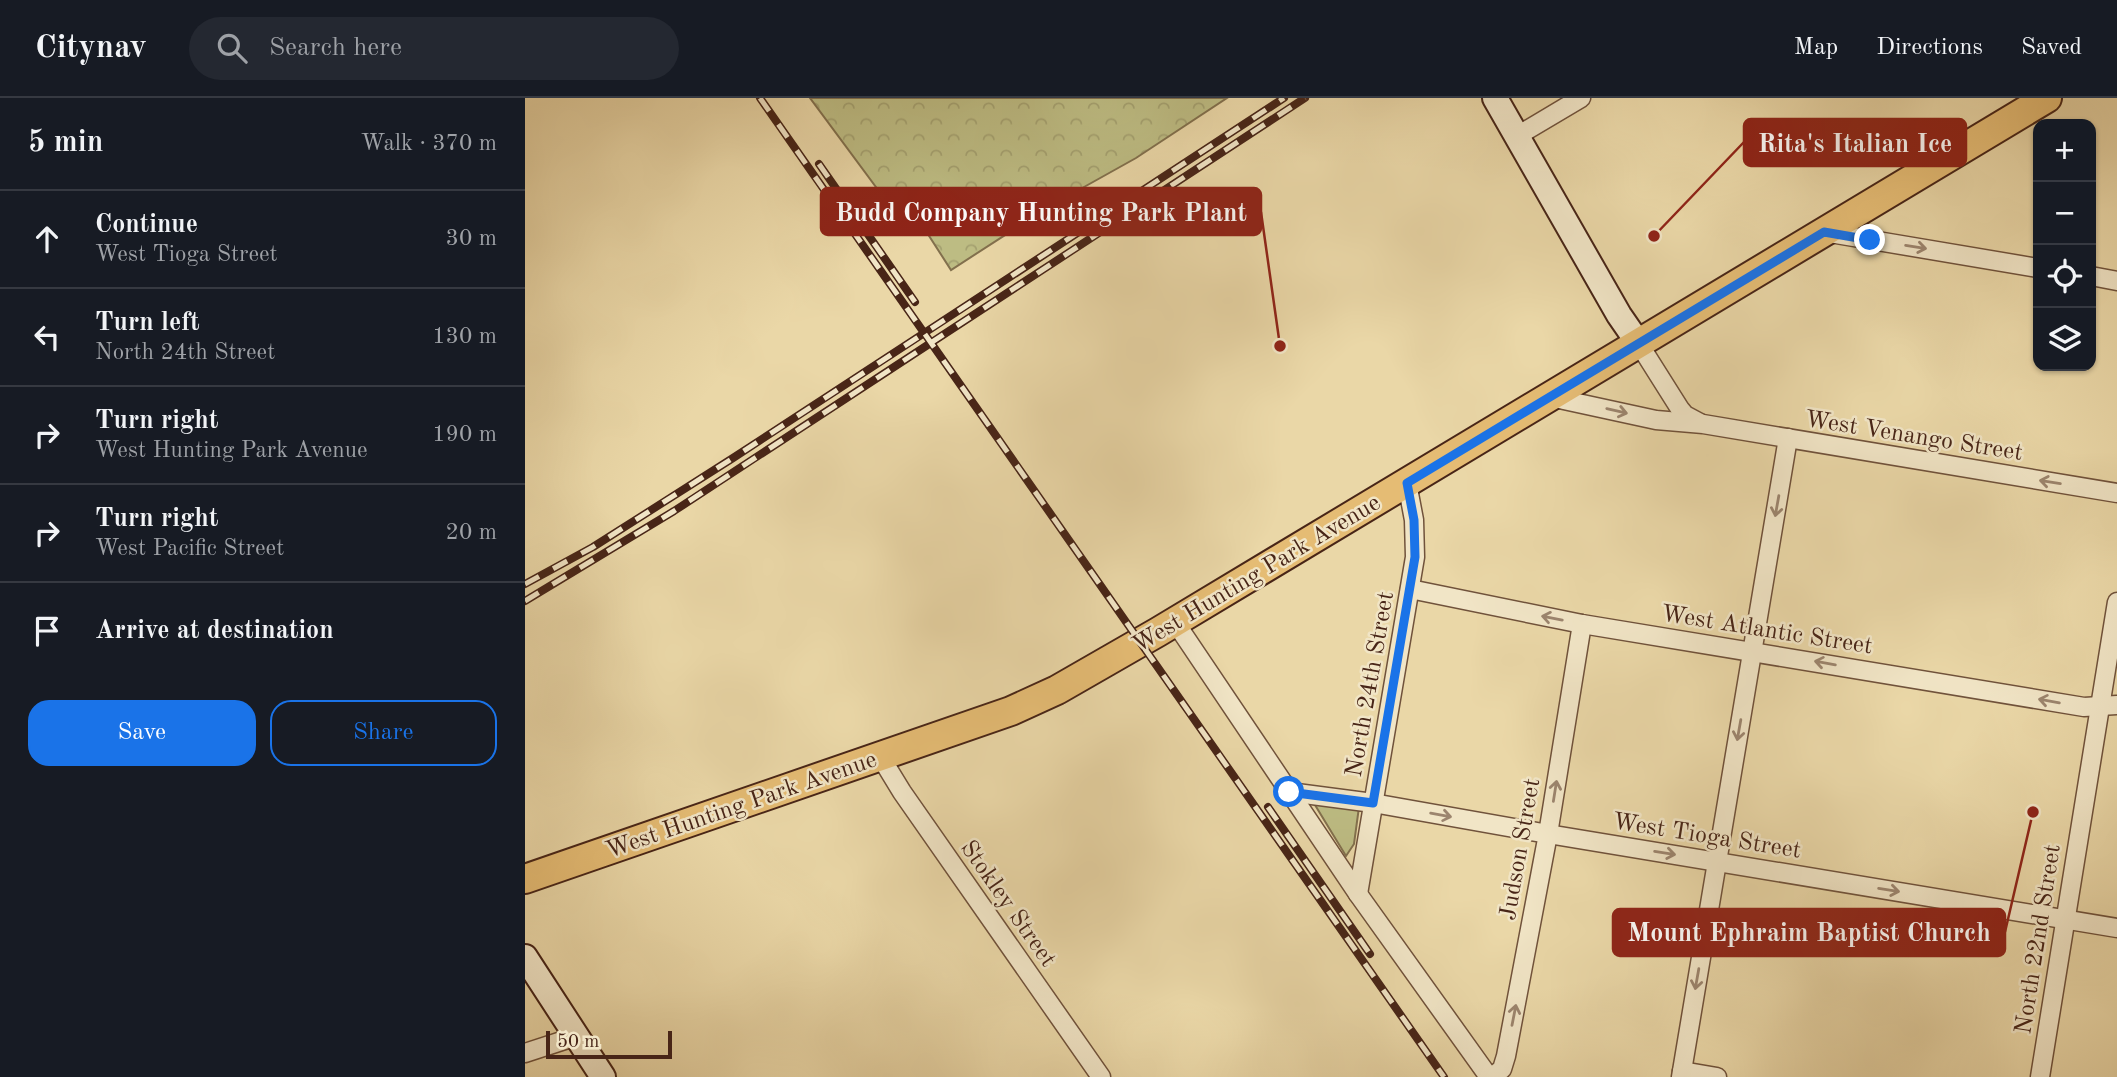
<!DOCTYPE html>
<html lang="en">
<head>
<meta charset="utf-8">
<style>
	body { margin:0; font-family:"Old Standard TT",serif; background:#242831; color:#f1f3f6 }
	.controls { position:absolute; right:21px; top:21px; display:grid; overflow:hidden; border-radius:14px; box-shadow:0 2px 5px #0004 }
	.controls button { width:63px; height:63px; display:grid; place-items:center; padding:0; border:0; border-bottom:2px solid #363941; background:#171b24; color:#f1f3f6; font:35px sans-serif }
	.scale { position:absolute; left:21px; bottom:18px; width:126px; box-sizing:border-box; padding-left:7px; border:4px solid #482517; border-top:0; font-size:19px; line-height:24px; white-space:nowrap; color:#482517; -webkit-text-stroke:5px #f1e5c6; paint-order:stroke }
	.stop { position:absolute; width:21px; height:21px; margin:-16px; border:5px solid #1a73e8; border-radius:50%; background:#fff }
	.stop.end { background:#1a73e8; border-color:#fff; box-shadow:0 2px 7px #0008 }
	.list { margin:0; padding:0; list-style:none }
	h2 { display:flex; justify-content:space-between; align-items:center; height:91px; margin:0; padding:0 28px; font-size:30px }
	h2 small { font-size:23px; font-weight:400; color:#9ea1a6 }
	.list li { display:grid; grid-template-columns:46px 1fr auto; gap:21px; align-items:center; box-sizing:border-box; height:98px; padding:0 28px; border-top:2px solid #363941 }
	.list b { display:block; font-size:26px; white-space:nowrap }
	.list p { margin:0; font-size:23px; white-space:nowrap; color:#9ea1a6 }
	.list em { font-size:23px; font-style:normal; color:#9ea1a6 }
	.actions { display:flex; gap:14px; padding:21px 28px }
	.actions a { flex:1; padding:16px 0; border:2px solid #1a73e8; border-radius:21px; text-align:center; font-size:24px; color:#1a73e8 }
	.actions .main { background:#1a73e8; color:#fff }
	.icon { flex:none; width:38px; height:38px; fill:none; stroke:currentColor; stroke-width:2; stroke-linecap:round; stroke-linejoin:round }
	.map { position:relative; flex:none; width:1592px; height:979px; overflow:hidden }
	header { display:flex; align-items:center; gap:42px; box-sizing:border-box; height:98px; padding:0 35px; background:#171b24; border-bottom:2px solid #363941 }
	header strong { font-size:33px }
	nav { display:flex; gap:38px; margin-inline-start:auto; font-size:24px }
	.search { width:490px; height:63px; background:#242831; display:flex; align-items:center; gap:18px; box-sizing:border-box; padding:0 24px; border-radius:38px; color:#9ea1a6; font-size:26px }
	main { display:flex }
	aside { flex:1; background:#171b24 }
	.map>svg:first-child { display:block }
	.grass { fill:#bdbc83; stroke:#82704d; stroke-width:2 }
	.park { fill:url(#park-crowns); stroke:#82704d; stroke-width:2 }
	.lines { fill:none; stroke-linecap:round; stroke-linejoin:round }
	.street-casing { stroke:#70523b; stroke-width:21 }
	.secondary-casing { stroke:#482517; stroke-width:28 }
	.primary-casing { stroke:#482517; stroke-width:32 }
	.street { stroke:#f1e5c6; stroke-width:18 }
	.secondary { stroke:#f1e5c6; stroke-width:24 }
	.primary { stroke:#e5bc74; stroke-width:28 }
	.rail-casing { stroke:#482517; stroke-width:8 }
	.rail { stroke:#f1e5c6; stroke-width:5; stroke-dasharray:16; stroke-linecap:butt }
	.oneway { stroke:#9c856e }
	.route { stroke:#1a73e8; stroke-width:9 }
	.labels { text-anchor:middle; stroke-width:5; stroke-linejoin:round; paint-order:stroke }
	.street-label { font-size:24px; fill:#482517; stroke:#f1e5c6 }
	.leader { fill:none; stroke:#8f2418; stroke-width:2.5 }
	.callout-dot { fill:#8f2418; stroke:#f1e5c6; stroke-width:2.5 }
	.callout { fill:#8f2418; stroke:#8f2418; stroke-width:2.5 }
	.callout-label { font-size:26px; text-anchor:middle; font-weight:bold; fill:#fff }
</style>
</head>
<body>
<header>
<strong>Citynav</strong>
<div class="search"><svg class="icon" aria-label="search" viewBox="0 0 24 24"><circle cx="10" cy="10" r="6"/><path d="M15 15l6 6"/></svg>Search here</div>
<nav><a>Map</a><a>Directions</a><a>Saved</a></nav>
</header>
<main>
<aside>
<h2>5 min<small>Walk · 370 m</small></h2>
<ul class="list">
<li><svg class="icon" aria-label="ahead" viewBox="0 0 24 24"><path d="M12 20V5M6 11l6-6 6 6"/></svg><div><b>Continue</b><p>West Tioga Street</p></div><em>30 m</em></li>
<li><svg class="icon" aria-label="left" viewBox="0 0 24 24"><path d="M17 20v-9H6M10 6l-5 5 5 5"/></svg><div><b>Turn left</b><p>North 24th Street</p></div><em>130 m</em></li>
<li><svg class="icon" aria-label="right" viewBox="0 0 24 24"><path d="M7 20v-9h11M14 6l5 5-5 5"/></svg><div><b>Turn right</b><p>West Hunting Park Avenue</p></div><em>190 m</em></li>
<li><svg class="icon" aria-label="right" viewBox="0 0 24 24"><path d="M7 20v-9h11M14 6l5 5-5 5"/></svg><div><b>Turn right</b><p>West Pacific Street</p></div><em>20 m</em></li>
<li><svg class="icon" aria-label="arrive" viewBox="0 0 24 24"><path d="M6 21V4h12l-3 4 3 4H6"/></svg><div><b>Arrive at destination</b></div></li>
</ul>
<div class="actions"><a class="main">Save</a><a>Share</a></div>
</aside>
<div class="map">
<svg width="1592" height="979" viewBox="0 0 1592 979">
	<defs>
		<pattern id="park-crowns" width="20" height="18" patternUnits="userSpaceOnUse" patternTransform="scale(1.75)"><rect width="20" height="18" fill="#bdbc83"/><path d="M2 6a3 3 0 1 1 6 0M12 15a3 3 0 1 1 6 0" fill="none" stroke="#a4a170"/></pattern>
	</defs>
	<rect width="100%" height="100%" fill="#ead7a7"/>
	<filter id="stains"><feTurbulence type="fractalNoise" baseFrequency=".00286" numOctaves="4"/><feColorMatrix values="0 0 0 0 .2 0 0 0 0 .09 0 0 0 0 .02 0 0 0 .5 -.17"/></filter>
	<radialGradient id="worn" r=".72"><stop offset=".6" stop-color="#630" stop-opacity="0"/><stop offset="1" stop-color="#630" stop-opacity=".3"/></radialGradient>
	<!-- grass -->
	<polygon class="grass" points="787,702 834,709 829,746 821,758"/>
	<!-- park -->
	<polygon class="park" points="285,0 702,0 611,60 525,108 426,172 388,113 368,112"/>
	<g class="lines">
		<!-- street casing -->
		<g class="street-casing">
			<g id="street">
				<polyline points="992,38 1056,0"/>
				<polyline points="1299,134 1513,170"/>
				<polyline points="1566,178 1592,183"/>
				<polyline points="1114,246 1155,311 1160,317 1175,325"/>
				<polyline points="1025,299 1131,322 1178,326 1592,395"/>
				<polyline points="885,491 1057,526 1559,609 1592,607"/>
				<polyline points="650,524 833,796 964,979"/>
				<polyline points="355,658 377,694 576,979"/>
				<polyline points="764,694 848,705 1023,736 1592,830"/>
				<polyline points="833,796 890,459 889,422 882,385"/>
				<polyline points="0,955 52,938"/>
				<polyline points="1157,973 1192,979"/>
				<polyline points="967,979 977,971 981,958 1023,736 1057,526"/>
				<polyline points="1156,979 1263,340"/>
				<polyline points="1515,979 1592,504"/>
			</g>
		</g>
		<!-- secondary casing -->
		<g class="secondary-casing">
			<g id="secondary">
				<polyline points="970,0 1094,217 1114,246"/>
				<polyline points="0,859 78,979"/>
			</g>
		</g>
		<!-- primary casing -->
		<g class="primary-casing">
			<polyline id="primary" points="0,781 486,613 532,592 633,534 1522,0"/>
		</g>
		<!-- street -->
		<use href="#street" class="street"/>
		<!-- secondary -->
		<use href="#secondary" class="secondary"/>
		<!-- primary -->
		<use href="#primary" class="primary"/>
		<!-- rail casing -->
		<g class="rail-casing">
			<g id="rail">
				<polyline points="235,0 919,979"/>
				<polyline points="294,66 390,204"/>
				<polyline points="0,486 68,449 208,360 759,0"/>
				<polyline points="0,503 149,413 780,0"/>
				<polyline points="743,709 845,856"/>
			</g>
		</g>
		<!-- rail -->
		<use href="#rail" class="rail"/>
	</g>
	<!-- one-way arrows -->
	<defs><path id="oneway-shaft" d="M-6 0H5M1.5-3L5.5 0L1.5 3" fill="none" stroke-width="1.6" stroke-linecap="round" stroke-linejoin="round" transform="scale(1.75)"/></defs>
	<g class="oneway">
		<use href="#oneway-shaft" transform="translate(1391 149) rotate(9)"/>
		<use href="#oneway-shaft" transform="translate(1092 313) rotate(13)"/>
		<use href="#oneway-shaft" transform="translate(1525 384) rotate(-171)"/>
		<use href="#oneway-shaft" transform="translate(1252 408) rotate(100)"/>
		<use href="#oneway-shaft" transform="translate(1027 520) rotate(-169)"/>
		<use href="#oneway-shaft" transform="translate(1300 565) rotate(-170)"/>
		<use href="#oneway-shaft" transform="translate(1524 603) rotate(-170)"/>
		<use href="#oneway-shaft" transform="translate(1214 632) rotate(100)"/>
		<use href="#oneway-shaft" transform="translate(1030 693) rotate(-81)"/>
		<use href="#oneway-shaft" transform="translate(916 717) rotate(10)"/>
		<use href="#oneway-shaft" transform="translate(1140 755) rotate(9)"/>
		<use href="#oneway-shaft" transform="translate(1364 792) rotate(9)"/>
		<use href="#oneway-shaft" transform="translate(1172 881) rotate(100)"/>
		<use href="#oneway-shaft" transform="translate(989 917) rotate(-79)"/>
	</g>
	<g class="lines">
		<!-- route -->
		<polyline class="route" points="764,694 848,705 890,459 889,422 882,385 1299,134 1345,142"/>
	</g>
	<g class="labels">
		<!-- street labels -->
		<g class="street-label">
			<text transform="translate(1389 337) rotate(9)" y="8">West Venango Street</text>
			<text transform="translate(731 475) rotate(-31)" y="8">West Hunting Park Avenue</text>
			<text transform="translate(1242 531) rotate(9)" y="8">West Atlantic Street</text>
			<text transform="translate(844 586) rotate(-80)" y="8">North 24th Street</text>
			<text transform="translate(216 706) rotate(-19)" y="8">West Hunting Park Avenue</text>
			<text transform="translate(1182 737) rotate(9)" y="8">West Tioga Street</text>
			<text transform="translate(994 751) rotate(-80)" y="8">Judson Street</text>
			<text transform="translate(484 805) rotate(55)" y="8">Stokley Street</text>
			<text transform="translate(1512 841) rotate(-81)" y="8">North 22nd Street</text>
		</g>
	</g>
	<!-- callouts -->
	<path class="leader" d="M1129 138L1219 44M755 248L736 114M1508 714L1480 834"/>
	<g class="callout-dot">
		<circle cx="1129" cy="138" r="7"/>
		<circle cx="755" cy="248" r="7"/>
		<circle cx="1508" cy="714" r="7"/>
	</g>
	<g class="callout">
		<rect x="1219" y="21" width="222" height="47" rx="7"/>
		<rect x="296" y="90" width="440" height="47" rx="7"/>
		<rect x="1088" y="811" width="392" height="47" rx="7"/>
	</g>
	<g class="callout-label">
		<text x="1330" y="54">Rita's Italian Ice</text>
		<text x="516" y="123">Budd Company Hunting Park Plant</text>
		<text x="1284" y="843">Mount Ephraim Baptist Church</text>
	</g>
	<rect width="100%" height="100%" filter="url(#stains)"/>
	<rect width="100%" height="100%" fill="url(#worn)"/>
</svg>
<div class="controls">
<button>+</button>
<button>−</button>
<button><svg class="icon" aria-label="locate" viewBox="0 0 24 24"><circle cx="12" cy="12" r="6"/><path d="M12 2v4M12 18v4M2 12h4M18 12h4"/></svg></button>
<button><svg class="icon" aria-label="layers" viewBox="0 0 24 24"><path d="M12 4l9 5-9 5-9-5zM3 14l9 5 9-5"/></svg></button>
</div>
<div class="scale">50 m</div>
<div class="stop" style="left:764px;top:694px"></div>
<div class="stop end" style="left:1345px;top:142px"></div>
</div>
</main>
</body>
</html>
